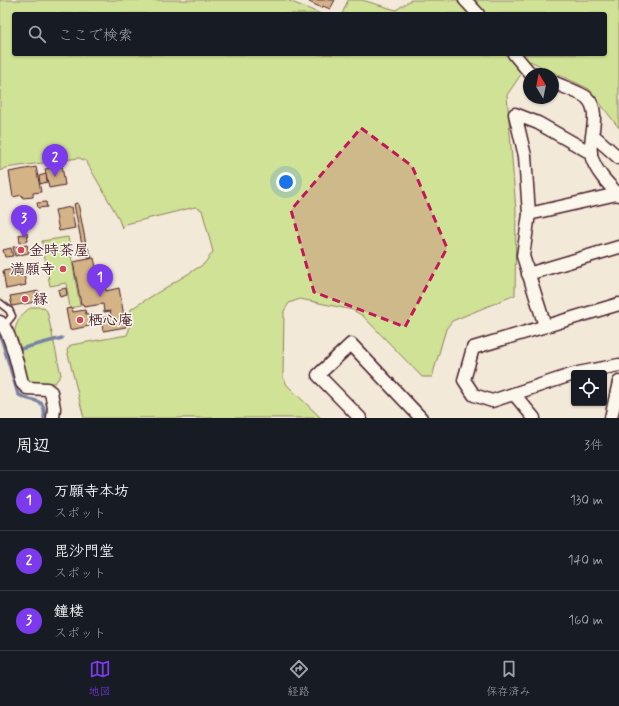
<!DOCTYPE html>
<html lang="ja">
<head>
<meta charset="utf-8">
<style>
	body { margin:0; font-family:Mynerve,"Klee One",sans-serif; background:#20242c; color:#f1f3f6 }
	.controls { position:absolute; right:12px; bottom:12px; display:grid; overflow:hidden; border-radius:4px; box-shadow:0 1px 3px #0004 }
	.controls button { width:36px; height:36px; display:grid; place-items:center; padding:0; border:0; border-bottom:1px solid #363941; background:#171b24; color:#f1f3f6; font:20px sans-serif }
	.compass { position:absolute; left:523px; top:68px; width:36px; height:36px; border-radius:50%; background:#171b24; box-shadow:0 1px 3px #0004; rotate:350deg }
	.you { position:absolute; left:286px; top:182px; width:14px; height:14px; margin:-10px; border:3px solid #fff; border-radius:50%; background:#1a73e8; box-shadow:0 0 0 6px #1a73e833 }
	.badge { display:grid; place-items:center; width:26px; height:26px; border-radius:50%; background:#7c3aed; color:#fff; font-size:13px; font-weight:700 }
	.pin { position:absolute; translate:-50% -33px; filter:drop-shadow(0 1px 2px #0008) }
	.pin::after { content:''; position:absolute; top:21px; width:14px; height:12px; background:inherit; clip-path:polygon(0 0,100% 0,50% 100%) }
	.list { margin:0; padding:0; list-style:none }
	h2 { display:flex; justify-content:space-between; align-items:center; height:52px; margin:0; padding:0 16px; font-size:17px }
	h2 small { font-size:13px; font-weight:400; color:#9ea1a6 }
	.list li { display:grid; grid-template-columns:26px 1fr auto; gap:12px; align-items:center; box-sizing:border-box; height:60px; padding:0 16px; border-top:1px solid #363941 }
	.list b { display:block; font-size:15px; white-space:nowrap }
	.list p { margin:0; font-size:13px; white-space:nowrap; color:#9ea1a6 }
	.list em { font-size:13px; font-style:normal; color:#9ea1a6 }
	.icon { flex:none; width:22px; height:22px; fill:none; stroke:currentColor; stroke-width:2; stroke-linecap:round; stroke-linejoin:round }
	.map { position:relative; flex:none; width:619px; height:418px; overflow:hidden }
	.search { position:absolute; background:#171b24; box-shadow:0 1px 3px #0004; left:12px; right:12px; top:12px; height:44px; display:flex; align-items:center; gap:10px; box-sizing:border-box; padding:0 14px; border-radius:4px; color:#9ea1a6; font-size:15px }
	.sheet { height:232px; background:#171b24 }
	nav { display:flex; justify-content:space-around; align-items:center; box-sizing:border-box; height:56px; border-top:1px solid #363941; background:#171b24; font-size:11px; color:#9ea1a6 }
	nav a { display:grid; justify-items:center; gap:2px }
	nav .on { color:#7c3aed }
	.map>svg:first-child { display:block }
	.green { fill:#d0e296; stroke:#8d8060 }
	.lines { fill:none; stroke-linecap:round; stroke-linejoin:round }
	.stream { stroke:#7883a2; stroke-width:3.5 }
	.building { fill:#d4b387; stroke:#4a1f2b }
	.lane-casing { stroke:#4a1f2b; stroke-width:9 }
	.street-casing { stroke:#4a1f2b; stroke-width:15 }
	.lane { stroke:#fbf7ec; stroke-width:6 }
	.street { stroke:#fbf7ec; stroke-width:12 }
	.marked { fill:#c2185b; fill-opacity:0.2; stroke:#c2185b; stroke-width:3; stroke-dasharray:8 5; stroke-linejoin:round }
	.poi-dot { fill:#d1495b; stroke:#fbf7ec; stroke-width:1.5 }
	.labels { text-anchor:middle; stroke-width:3; stroke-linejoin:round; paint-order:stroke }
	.poi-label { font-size:15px; font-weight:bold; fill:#4a1f2b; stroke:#fbf7ec; text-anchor:start }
</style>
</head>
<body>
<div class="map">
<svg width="619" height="418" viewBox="0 0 619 418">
	<rect width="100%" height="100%" fill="#f3e9d8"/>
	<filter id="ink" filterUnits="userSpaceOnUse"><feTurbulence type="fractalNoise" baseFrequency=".025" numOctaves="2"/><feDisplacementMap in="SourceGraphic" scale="8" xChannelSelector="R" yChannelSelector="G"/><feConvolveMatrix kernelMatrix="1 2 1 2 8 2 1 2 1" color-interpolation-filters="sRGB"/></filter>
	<g filter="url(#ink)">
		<!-- green -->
		<g class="green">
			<polygon points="0,0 287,0 321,14 14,14 14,54 605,54 605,14 342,14 348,0 362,0 396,10 411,0 619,0 619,128 589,89 530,61 507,95 516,211 515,295 452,321 446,329 432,377 422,377 363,316 353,310 300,299 289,303 284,311 283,377 287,385 321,418 84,418 67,350 71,345 127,335 129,330 131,309 204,264 213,252 202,210 195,207 126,224 122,228 118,217 86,161 79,158 5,168 0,171"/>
			<polygon points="68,237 80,306 70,308 66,283 50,286 42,241"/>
			<path d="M33 307H43L47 311 61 375 55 383 28 382C24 368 17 352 15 337 13 326 22 311 33 307Z"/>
		</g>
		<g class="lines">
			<!-- stream -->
			<g class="stream">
				<path d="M0 334 18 394C31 404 47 395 44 418"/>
				<polyline points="20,349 62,338"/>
			</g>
		</g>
		<!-- building -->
		<g class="building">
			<polygon points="310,0 335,0 330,9 323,6 322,8 309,2"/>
			<polygon points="62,166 65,185 49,188 45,169"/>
			<polygon points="36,167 41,192 33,193 33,197 23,198 22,195 13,197 9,172"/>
			<polygon points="46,174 47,182 40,184 39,176"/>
			<polygon points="46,202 47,207 38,208 37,203"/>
			<polygon points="78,203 86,244 92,257 89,259 82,245 74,204"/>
			<polygon points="71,207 75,228 59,231 55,210"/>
			<polygon points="27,233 28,241 20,243 19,235"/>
			<polygon points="27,245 29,253 15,256 13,247"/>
			<polygon points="11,248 13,256 5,257 3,250"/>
			<polygon points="94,258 96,267 98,266 99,271 102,270 106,291 119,288 126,327 103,331 101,318 111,316 110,311 104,312 103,304 84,307 83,304 81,304 73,262"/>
			<polygon points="23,267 26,285 6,289 3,271"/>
			<polygon points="66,288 67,295 60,297 58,290"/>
			<polygon points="39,291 41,301 12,306 10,296"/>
			<polygon points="72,308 73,312 85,310 86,314 92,313 94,325 70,330 66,309"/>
		</g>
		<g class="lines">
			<!-- lane casing -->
			<g class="lane-casing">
				<polyline id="lane" points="0,303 9,310 12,316 4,326"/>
			</g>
			<!-- street casing -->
			<g class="street-casing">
				<g id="street">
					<polyline points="465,0 478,14"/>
					<polyline points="514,54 529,72 535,74"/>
					<path d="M553 82C561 86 582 93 587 98 602 112 588 139 591 155 595 171 608 184 619 195"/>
					<polyline points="593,135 619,158"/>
					<polyline points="529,214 617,194"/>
					<polyline points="528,274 619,247"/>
					<path d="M0 322C11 332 18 367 22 383L27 388 47 389 51 392 54 408 53 418"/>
					<polyline points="545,326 523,256 529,214 525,156 515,114 538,123 591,153"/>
					<polyline points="578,373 619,365"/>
					<polyline points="574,374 492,401 474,395 464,380 473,348 619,304"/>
					<polyline points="514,394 534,418"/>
					<polyline points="360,418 318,375 351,344 421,418"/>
					<polyline points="611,418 619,382"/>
				</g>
			</g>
			<!-- lane -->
			<use href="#lane" class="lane"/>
			<!-- street -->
			<use href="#street" class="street"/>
		</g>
	</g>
	<!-- marked area -->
	<path class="marked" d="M361 128 412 166 447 248 405 327 314 292 291 210Z"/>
	<!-- markers -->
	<g class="poi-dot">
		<circle cx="21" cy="250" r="4"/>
		<circle cx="63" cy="269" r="4"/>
		<circle cx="25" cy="299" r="4"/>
		<circle cx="80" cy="320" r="4"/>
	</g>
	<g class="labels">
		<!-- poi labels -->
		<g class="poi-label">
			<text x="29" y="255">金時茶屋</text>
			<text x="55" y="274" text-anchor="end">満願寺</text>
			<text x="33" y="304">縁</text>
			<text x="88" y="325">栖心庵</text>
		</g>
	</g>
</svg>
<div class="controls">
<button><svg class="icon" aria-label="locate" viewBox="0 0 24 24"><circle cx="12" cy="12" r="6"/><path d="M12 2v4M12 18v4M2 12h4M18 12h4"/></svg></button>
</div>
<svg class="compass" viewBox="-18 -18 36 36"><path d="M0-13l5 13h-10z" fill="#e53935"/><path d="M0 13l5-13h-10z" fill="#9ea1a6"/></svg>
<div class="you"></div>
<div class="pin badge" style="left:100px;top:297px">1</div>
<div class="pin badge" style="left:55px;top:177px">2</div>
<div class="pin badge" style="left:24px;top:238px">3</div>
<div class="search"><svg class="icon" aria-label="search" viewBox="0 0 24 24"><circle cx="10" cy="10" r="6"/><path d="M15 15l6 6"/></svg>ここで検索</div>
</div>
<section class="sheet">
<h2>周辺<small>3件</small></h2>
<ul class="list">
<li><span class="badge">1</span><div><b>万願寺本坊</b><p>スポット</p></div><em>130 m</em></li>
<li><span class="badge">2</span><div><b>毘沙門堂</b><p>スポット</p></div><em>140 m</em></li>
<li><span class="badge">3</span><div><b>鐘楼</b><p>スポット</p></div><em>160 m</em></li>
</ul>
</section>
<nav>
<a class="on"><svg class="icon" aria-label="map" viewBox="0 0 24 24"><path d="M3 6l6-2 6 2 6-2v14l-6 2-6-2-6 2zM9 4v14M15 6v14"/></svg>地図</a>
<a><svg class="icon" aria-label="directions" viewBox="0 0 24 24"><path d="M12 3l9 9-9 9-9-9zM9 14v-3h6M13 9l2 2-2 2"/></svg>経路</a>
<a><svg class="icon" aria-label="saved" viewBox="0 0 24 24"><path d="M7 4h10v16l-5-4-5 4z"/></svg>保存済み</a>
</nav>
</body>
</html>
